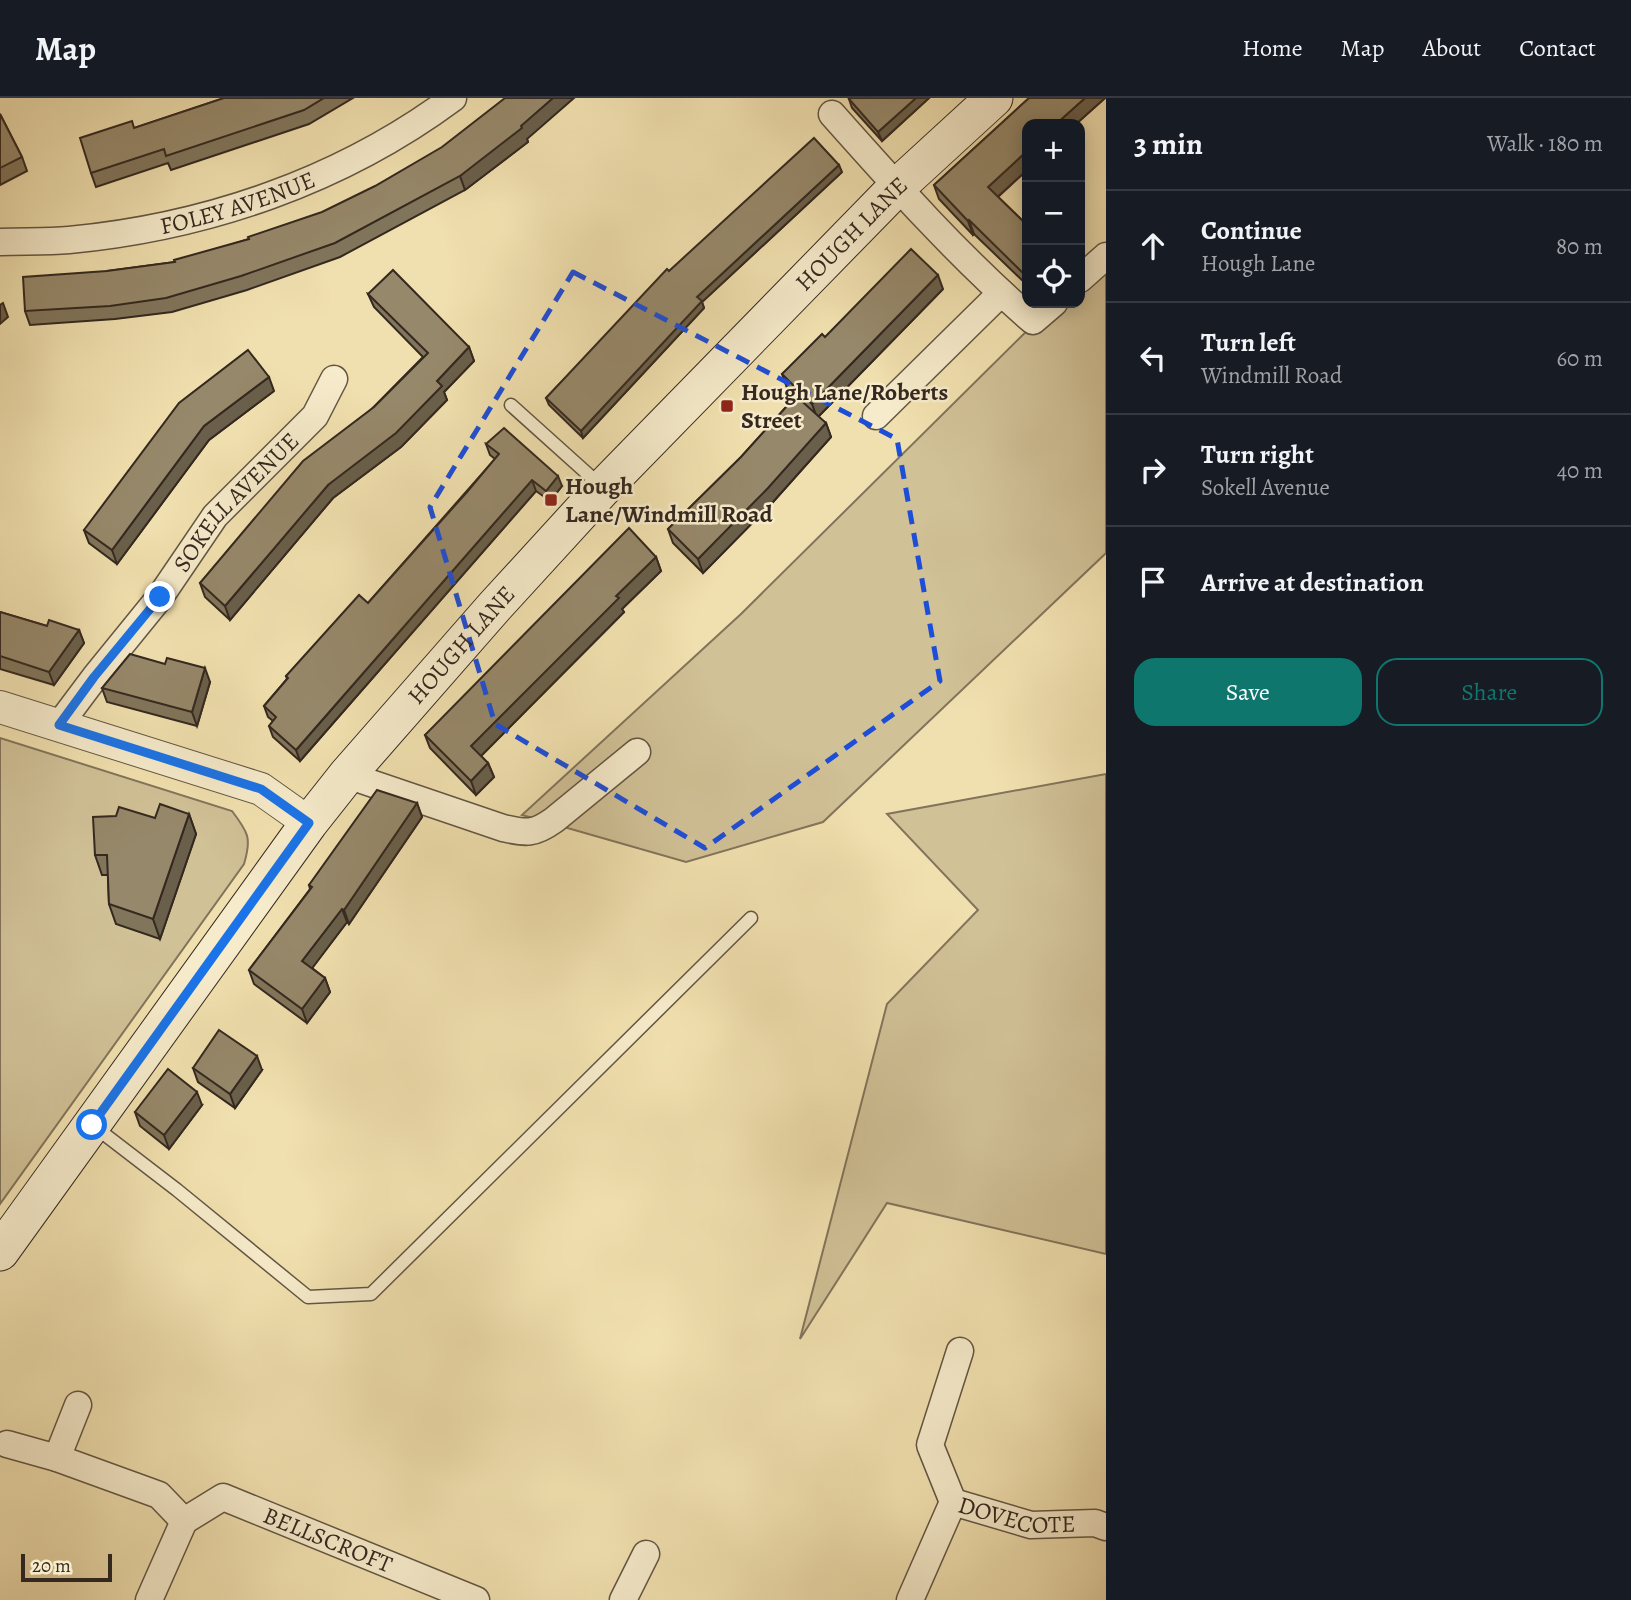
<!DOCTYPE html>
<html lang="en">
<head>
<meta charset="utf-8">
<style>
	body { margin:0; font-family:Alegreya,serif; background:#242831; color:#f1f3f6 }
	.controls { position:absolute; right:21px; top:21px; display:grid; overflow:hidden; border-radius:14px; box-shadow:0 4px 18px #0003 }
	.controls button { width:63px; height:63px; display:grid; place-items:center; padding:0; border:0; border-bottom:2px solid #363941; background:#171b24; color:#f1f3f6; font:35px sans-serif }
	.scale { position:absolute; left:21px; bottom:18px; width:91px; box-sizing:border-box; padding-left:7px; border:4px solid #34281f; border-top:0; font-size:19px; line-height:24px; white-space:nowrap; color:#34281f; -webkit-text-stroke:5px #f6ebcb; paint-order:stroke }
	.stop { position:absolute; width:21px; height:21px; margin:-16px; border:5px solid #1a73e8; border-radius:50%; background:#fff }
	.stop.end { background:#1a73e8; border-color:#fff; box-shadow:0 2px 7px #0008 }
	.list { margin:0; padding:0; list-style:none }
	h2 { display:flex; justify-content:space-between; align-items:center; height:91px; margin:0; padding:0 28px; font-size:30px }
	h2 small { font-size:23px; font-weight:400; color:#9ea1a6 }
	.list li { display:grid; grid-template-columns:46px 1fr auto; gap:21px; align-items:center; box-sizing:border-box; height:112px; padding:0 28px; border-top:2px solid #363941 }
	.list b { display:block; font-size:26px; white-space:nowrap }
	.list p { margin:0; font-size:23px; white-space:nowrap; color:#9ea1a6 }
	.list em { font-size:23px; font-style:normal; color:#9ea1a6 }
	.actions { display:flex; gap:14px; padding:21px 28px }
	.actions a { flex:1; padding:16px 0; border:2px solid #0f766e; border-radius:21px; text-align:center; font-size:24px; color:#0f766e }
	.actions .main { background:#0f766e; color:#fff }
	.icon { flex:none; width:38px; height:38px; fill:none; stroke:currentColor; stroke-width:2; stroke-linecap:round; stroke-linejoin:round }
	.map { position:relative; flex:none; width:1106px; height:1502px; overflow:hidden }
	header { display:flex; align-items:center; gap:42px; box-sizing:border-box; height:98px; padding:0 35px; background:#171b24; border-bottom:2px solid #363941 }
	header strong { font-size:33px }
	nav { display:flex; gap:38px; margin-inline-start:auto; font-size:24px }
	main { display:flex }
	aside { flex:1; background:#171b24 }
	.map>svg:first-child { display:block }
	.green { fill:#d1c197; stroke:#82745b; stroke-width:2 }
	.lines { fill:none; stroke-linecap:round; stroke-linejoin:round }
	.service-casing { stroke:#635643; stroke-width:15 }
	.minor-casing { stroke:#635643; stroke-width:29 }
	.tertiary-casing { stroke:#635643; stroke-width:34 }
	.secondary-casing { stroke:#34281f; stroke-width:39 }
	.service { stroke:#f6ebcb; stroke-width:12 }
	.minor { stroke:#f6ebcb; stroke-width:26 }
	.tertiary { stroke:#f6ebcb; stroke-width:32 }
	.secondary { stroke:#f6ebcb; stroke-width:37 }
	.wall { fill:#81755b; stroke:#34281f; stroke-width:2 }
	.shaded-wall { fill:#695f4a; stroke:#34281f; stroke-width:2 }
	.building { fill:#96886a; stroke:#34281f; stroke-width:2 }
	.route { stroke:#1a73e8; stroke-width:9 }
	.marked { fill:none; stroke:#1d4ed8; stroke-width:5; stroke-dasharray:14 9; stroke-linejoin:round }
	.poi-dot { fill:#8f2418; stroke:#f6ebcb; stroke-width:2.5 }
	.labels { text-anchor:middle; stroke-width:5; stroke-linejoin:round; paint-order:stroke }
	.street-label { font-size:24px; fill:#34281f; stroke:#f6ebcb }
	.poi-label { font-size:24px; font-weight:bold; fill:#34281f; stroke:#f6ebcb; text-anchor:start }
</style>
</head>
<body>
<header>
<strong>Map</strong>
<nav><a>Home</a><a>Map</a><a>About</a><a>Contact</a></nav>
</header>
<main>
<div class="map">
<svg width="1106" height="1502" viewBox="0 0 1106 1502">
	<rect width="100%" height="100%" fill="#f1e0af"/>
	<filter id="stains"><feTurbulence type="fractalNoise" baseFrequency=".00286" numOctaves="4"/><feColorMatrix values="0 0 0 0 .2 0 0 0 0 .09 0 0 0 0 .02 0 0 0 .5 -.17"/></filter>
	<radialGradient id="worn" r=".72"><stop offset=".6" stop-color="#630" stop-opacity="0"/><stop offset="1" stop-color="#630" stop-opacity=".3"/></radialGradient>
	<!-- green -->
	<g class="green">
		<polygon points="1106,160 1106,455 823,724 686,764 522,717 741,516 1055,205 1080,205 1080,181"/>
		<path d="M0 640 232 713C248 734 252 740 244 766L0 1106Z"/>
		<polygon points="1106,676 1106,1156 887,1105 800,1241 887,906 978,812 887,716"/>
	</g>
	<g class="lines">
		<!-- service casing -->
		<g class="service-casing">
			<g id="service">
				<polyline points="511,307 600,387"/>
				<polyline points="95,1029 177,1092 308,1199 371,1196 751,820"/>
			</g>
		</g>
		<!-- minor casing -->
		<g class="minor-casing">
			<g id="minor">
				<path d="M832 16C896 88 960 160 1033 223L1054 205"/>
				<path id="s1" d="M0 144C23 143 46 144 69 142 207 129 341 83 453 0"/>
				<polyline points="1080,181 1106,158"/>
				<polyline points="876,318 1001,195"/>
				<path id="s2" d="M59 627 95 579 160 499 215 418 315 318 334 281"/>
				<path d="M347 677 503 730C526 735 533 737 554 722L637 654"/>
				<polyline points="7,1346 57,1360 159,1397 184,1423"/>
				<polyline points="57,1360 78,1307"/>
				<polyline points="953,1404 930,1347 960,1253"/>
				<path id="s3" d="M953 1404 1031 1427 1095 1425 1106 1429"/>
				<path id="s4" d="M184 1423 223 1399 476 1502"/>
				<polyline points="149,1502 184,1423"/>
				<polyline points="623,1502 646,1456"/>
				<polyline points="910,1502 953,1404"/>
			</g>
		</g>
		<!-- tertiary casing -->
		<g class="tertiary-casing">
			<polyline id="tertiary" points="0,609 261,691 309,725"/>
		</g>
		<!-- secondary casing -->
		<g class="secondary-casing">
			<g id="secondary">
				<path id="s5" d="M0 1154 309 725 347 677 495 508 603 390 897 89 994 0"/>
			</g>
		</g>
		<!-- service -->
		<use href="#service" class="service"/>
		<!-- minor -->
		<use href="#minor" class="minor"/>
		<!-- tertiary -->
		<use href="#tertiary" class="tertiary"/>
		<!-- secondary -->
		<use href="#secondary" class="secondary"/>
	</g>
	<!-- wall -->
	<g class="wall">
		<polygon points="224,0 353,0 309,26 171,72 168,65 96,89 91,75 134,30"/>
		<polygon points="929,0 882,43 852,10 849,1"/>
		<polygon points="1029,0 1105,0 1076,26 1027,26 1027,72 998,99 1027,127 1027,187 974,136 973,137 939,101 934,87"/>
		<polygon points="0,16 22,59 27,73 0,87"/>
		<polygon points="527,41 528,44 465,92 340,159 247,192 172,214 115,221 30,227 25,213 107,173 175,164 249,141"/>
		<polygon points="842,74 702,204 704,210 583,340 549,307 546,300 669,173"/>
		<polygon points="943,191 818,319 826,325 831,339 773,404 703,475 673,445 668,431 741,359 796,298 787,290 782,276 825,239"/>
		<polygon points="368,196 469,249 474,263 444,294 447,302 401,349 333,400 230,522 205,499 200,485 423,259 374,209"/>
		<polygon points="274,293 209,342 117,466 89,445 84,432"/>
		<polygon points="486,346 562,388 550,403 536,393 300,663 273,639 269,628 273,623 268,619 264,608 287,581 286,578 368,505 495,361 490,357"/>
		<polygon points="656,459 661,473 622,511 624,514 481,658 488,665 494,679 476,697 430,650 425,637"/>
		<polygon points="0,514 47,528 79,532 84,545 54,587 0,571"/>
		<polygon points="165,566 210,584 197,628 107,604 102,590"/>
		<polygon points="417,705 422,719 349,826 347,824 312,870 325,880 330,894 307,925 254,886 249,872 310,791 309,787"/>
		<polygon points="189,716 196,736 160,841 116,826 109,806 108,777 102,777 95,757 155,720"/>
		<polygon points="193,970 262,972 235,1010 198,984"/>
		<polygon points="202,1007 169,1051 140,1028 135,1014"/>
	</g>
	<!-- shaded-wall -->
	<g class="shaded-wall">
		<polygon points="553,0 574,0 527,41 528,44 465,92 460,78"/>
		<polygon points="916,0 929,0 882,43 878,34"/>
		<polygon points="1085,0 1105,0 1076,26 1056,26"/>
		<polygon points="1027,53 1027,72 993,103 988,89"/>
		<polygon points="839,67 842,74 702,204 704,210 583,340 581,333 697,199"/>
		<polygon points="969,122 974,136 973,137 968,123"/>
		<polygon points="938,177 943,191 817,320 812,306"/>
		<polygon points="3,205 8,219 0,226 0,207"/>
		<polygon points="469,249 474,263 444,294 447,302 401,349 333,400 230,522 225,508 328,387 437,283"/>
		<polygon points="269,279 274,293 209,342 117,466 112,452 204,328"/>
		<polygon points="826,325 831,339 773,404 703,475 698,461"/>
		<polygon points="558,378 562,388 550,403 546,393"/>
		<polygon points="532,382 536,393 300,663 296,652"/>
		<polygon points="656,459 661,473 622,511 624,514 477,662 471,648 616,498"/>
		<polygon points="79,532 84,545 54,587 49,574"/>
		<polygon points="205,570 210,584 197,628 192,614"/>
		<polygon points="488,665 494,679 476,697 471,683"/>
		<polygon points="417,705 422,719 349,826 344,812"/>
		<polygon points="189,716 196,736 160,841 153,821"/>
		<polygon points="342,811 347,824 307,877 302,863"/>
		<polygon points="325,880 330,894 307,925 302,911"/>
		<polygon points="257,958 262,972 235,1010 230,996"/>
		<polygon points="197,994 202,1007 169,1051 164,1037"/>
	</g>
	<!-- building -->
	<g class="building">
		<polygon points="224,0 324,0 304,12 166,58 164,51 91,75 80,40 132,23 134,30"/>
		<polygon points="505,0 553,0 521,28 522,30 460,78 335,145 241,178 166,200 110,208 25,213 23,179 107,173 175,164 174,162 249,141 248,139 322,114 375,88 442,49"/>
		<polygon points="851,0 916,0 878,34 849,1"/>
		<polygon points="1029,0 1085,0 1056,26 1027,26 1027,53 988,89 1027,127 1027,179 969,122 968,123 934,87"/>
		<polygon points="0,16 22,59 0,70"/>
		<polygon points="814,40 839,67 697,199 702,203 581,333 546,300 667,171 669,173"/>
		<polygon points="911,151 938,177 812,306 782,276 822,236 825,239"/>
		<polygon points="393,172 469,249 437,283 442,288 396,335 328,387 225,508 200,485 303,363 374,309 428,255 368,196"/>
		<polygon points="248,252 269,279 204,328 112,452 84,432 179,305"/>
		<polygon points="796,298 826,325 768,390 698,461 668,431 741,359"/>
		<polygon points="504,330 558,378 546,393 532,382 296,652 269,628 276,619 264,608 288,580 286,578 359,497 368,505 467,394 499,356 486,346"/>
		<polygon points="629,430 656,459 616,498 619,500 471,648 488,665 471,683 425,637"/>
		<polygon points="0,514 47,528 49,522 79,532 49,574 0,558"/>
		<polygon points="130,556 165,566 167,560 205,570 192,614 102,590"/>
		<polygon points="377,692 417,705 344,812 342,811 302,863 325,880 302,911 249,872 312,789 309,787"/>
		<polygon points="160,706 189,716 153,821 109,806 107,757 95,757 93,719 116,718 119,709 155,720"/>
		<polygon points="219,932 257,958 230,996 193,970"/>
		<polygon points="168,971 197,994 164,1037 135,1014"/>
	</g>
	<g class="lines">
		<!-- route -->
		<polyline class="route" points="92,1027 309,725 261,691 59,627 94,579 160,499"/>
	</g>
	<!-- marked area -->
	<path class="marked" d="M573 174 897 341 940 583 705 750 495 626 430 409Z"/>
	<!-- markers -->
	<g class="poi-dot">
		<rect x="720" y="301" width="14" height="14" rx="3.5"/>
		<rect x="544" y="395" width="14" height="14" rx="3.5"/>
	</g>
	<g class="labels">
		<!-- street labels -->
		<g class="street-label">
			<text dy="8" stroke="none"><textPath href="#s1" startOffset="242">FOLEY AVENUE</textPath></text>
			<text dy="8" stroke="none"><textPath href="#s5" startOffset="1330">HOUGH LANE</textPath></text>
			<text dy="8" stroke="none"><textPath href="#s2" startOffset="285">SOKELL AVENUE</textPath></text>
			<text dy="8" stroke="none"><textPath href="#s5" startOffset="763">HOUGH LANE</textPath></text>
			<text dy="8" stroke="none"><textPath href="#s3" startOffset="66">DOVECOTE</textPath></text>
			<text dy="8" stroke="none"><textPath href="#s4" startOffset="159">BELLSCROFT</textPath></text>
		</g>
		<!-- poi labels -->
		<g class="poi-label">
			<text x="741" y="302">Hough Lane/Roberts<tspan x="741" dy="28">Street</tspan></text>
			<text x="565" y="396">Hough<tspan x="565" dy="28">Lane/Windmill Road</tspan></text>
		</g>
	</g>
	<rect width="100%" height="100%" filter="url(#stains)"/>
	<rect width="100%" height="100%" fill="url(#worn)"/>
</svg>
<div class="controls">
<button>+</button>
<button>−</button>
<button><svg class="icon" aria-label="locate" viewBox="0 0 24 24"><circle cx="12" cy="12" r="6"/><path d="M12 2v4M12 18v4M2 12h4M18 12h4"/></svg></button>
</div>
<div class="scale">20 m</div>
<div class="stop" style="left:92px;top:1027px"></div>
<div class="stop end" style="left:160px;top:499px"></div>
</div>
<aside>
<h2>3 min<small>Walk · 180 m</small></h2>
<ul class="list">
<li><svg class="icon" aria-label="ahead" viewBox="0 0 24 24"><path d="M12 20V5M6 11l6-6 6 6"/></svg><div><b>Continue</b><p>Hough Lane</p></div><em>80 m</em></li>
<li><svg class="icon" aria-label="left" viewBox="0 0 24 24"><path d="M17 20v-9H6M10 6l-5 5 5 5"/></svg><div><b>Turn left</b><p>Windmill Road</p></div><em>60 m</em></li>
<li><svg class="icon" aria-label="right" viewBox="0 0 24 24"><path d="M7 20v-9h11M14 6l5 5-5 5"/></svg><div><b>Turn right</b><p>Sokell Avenue</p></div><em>40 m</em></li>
<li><svg class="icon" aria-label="arrive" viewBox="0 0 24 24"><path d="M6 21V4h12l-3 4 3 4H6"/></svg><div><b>Arrive at destination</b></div></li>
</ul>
<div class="actions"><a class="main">Save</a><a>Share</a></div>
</aside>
</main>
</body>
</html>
